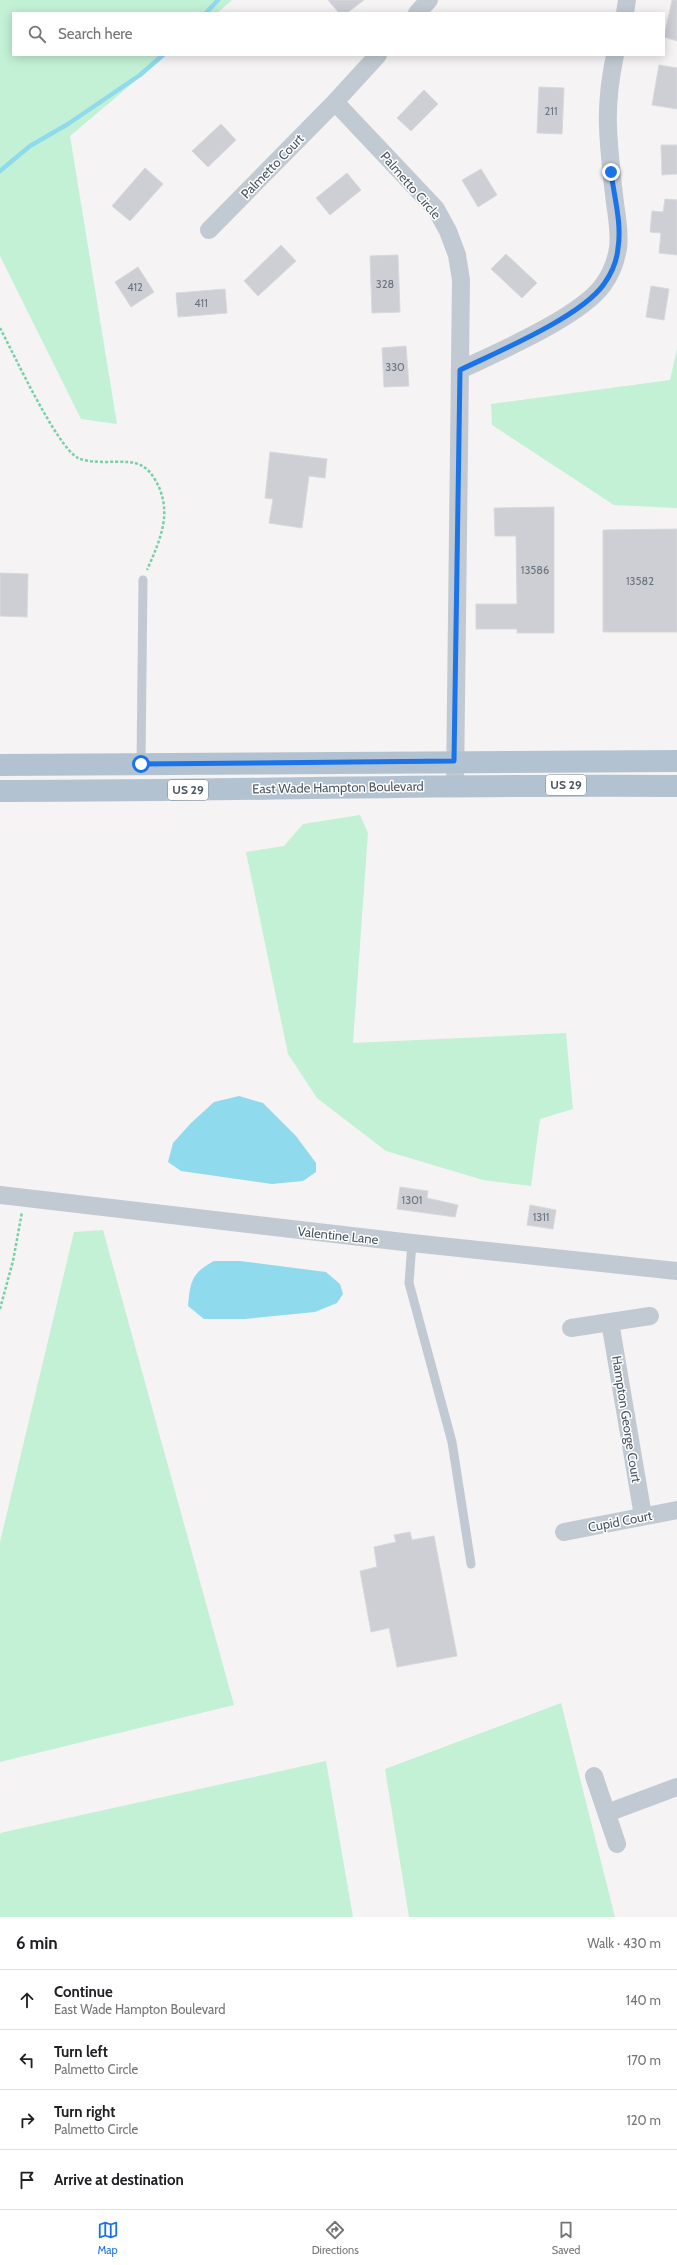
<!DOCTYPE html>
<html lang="en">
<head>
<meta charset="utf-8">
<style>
	body { margin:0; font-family:Cabin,sans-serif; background:#f6f6f6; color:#202124 }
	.stop { position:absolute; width:12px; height:12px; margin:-9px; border:3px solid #1a73e8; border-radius:50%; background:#fff }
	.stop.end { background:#1a73e8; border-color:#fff; box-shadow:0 1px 4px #0008 }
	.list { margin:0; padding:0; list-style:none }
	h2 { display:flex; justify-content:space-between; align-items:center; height:52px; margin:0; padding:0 16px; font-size:17px }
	h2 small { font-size:13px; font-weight:400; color:#757577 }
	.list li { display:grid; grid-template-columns:26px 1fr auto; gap:12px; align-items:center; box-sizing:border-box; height:60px; padding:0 16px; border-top:1px solid #e0e0e0 }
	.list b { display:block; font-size:15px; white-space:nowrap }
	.list p { margin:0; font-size:13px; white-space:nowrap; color:#757577 }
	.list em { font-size:13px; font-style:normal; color:#757577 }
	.icon { flex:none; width:22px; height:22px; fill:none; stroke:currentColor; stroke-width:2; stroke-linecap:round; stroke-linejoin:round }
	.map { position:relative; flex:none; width:677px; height:1917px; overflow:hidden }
	.search { position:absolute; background:#fff; box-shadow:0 2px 10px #0003; left:12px; right:12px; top:12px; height:44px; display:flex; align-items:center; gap:10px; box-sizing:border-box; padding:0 14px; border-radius:0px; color:#757577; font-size:15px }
	.sheet { height:292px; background:#fff }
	nav { display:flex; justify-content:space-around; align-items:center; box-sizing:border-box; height:56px; border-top:1px solid #e0e0e0; background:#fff; font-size:11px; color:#757577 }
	nav a { display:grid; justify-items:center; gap:2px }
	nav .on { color:#1a73e8 }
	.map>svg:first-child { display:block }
	.green { fill:#c3f1d5 }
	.water { fill:#90daee }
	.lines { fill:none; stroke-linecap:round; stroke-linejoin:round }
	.stream { stroke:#90daee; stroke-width:4.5 }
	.building { fill:#cdcfd5; stroke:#d7d9de }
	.path { stroke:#7ad0a6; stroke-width:2.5; stroke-dasharray:3 2; stroke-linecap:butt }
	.service { stroke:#c1cad2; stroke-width:9 }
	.minor { stroke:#c1cad2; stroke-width:18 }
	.primary { stroke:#b3c2d1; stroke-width:22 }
	.route { stroke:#1a73e8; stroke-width:5 }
	.labels { text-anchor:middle; stroke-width:3; stroke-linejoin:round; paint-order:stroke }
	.number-label { font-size:11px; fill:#6b747e }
	.shield { fill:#fff; stroke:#808990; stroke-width:1 }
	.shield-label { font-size:12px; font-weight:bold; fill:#4a5661 }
	.street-label { font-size:13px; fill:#4a5661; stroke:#fff }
</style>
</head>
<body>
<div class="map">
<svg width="677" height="1917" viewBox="0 0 677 1917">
	<rect width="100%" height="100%" fill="#f5f3f3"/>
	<!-- green -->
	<g class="green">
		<polygon points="0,0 232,0 217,13 13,13 13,55 166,55 70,136 117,424 81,419 0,256"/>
		<polygon points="677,349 677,508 614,505 492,425 491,404 670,380"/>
		<polygon points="360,815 368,833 353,1043 566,1033 573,1109 540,1119 531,1186 483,1180 386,1151 317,1098 288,1054 246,852 284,846 303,824"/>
		<polygon points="103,1230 234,1705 0,1762 0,1542 74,1232"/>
		<polygon points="561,1703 615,1917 409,1917 385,1769"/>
		<polygon points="326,1761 353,1917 0,1917 0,1833"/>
	</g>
	<!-- water -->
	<g class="water">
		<polygon points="239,1096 263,1103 296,1136 316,1163 316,1172 303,1181 272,1184 181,1171 168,1162 173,1143 191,1123 214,1102"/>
		<path d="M214 1261H240L326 1272 340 1284 343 1294 337 1303 315 1312 245 1319H204L188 1306C190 1281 192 1273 214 1261Z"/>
	</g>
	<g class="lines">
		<!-- stream -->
		<g class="stream">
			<polyline points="206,13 218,0"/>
			<polyline points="0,171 30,146 68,124 140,75 163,55"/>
		</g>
	</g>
	<!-- building -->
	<g class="building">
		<polygon points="328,0 364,0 347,13 339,13"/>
		<polygon points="672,0 677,0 677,41 664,37"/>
		<polygon points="659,65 677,68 677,109 652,105"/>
		<polygon points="539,87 564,88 562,134 537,133"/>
		<polygon points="424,90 438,104 411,131 397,118"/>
		<polygon points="221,124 236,140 208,167 192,151"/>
		<polygon points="661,145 677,145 677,174 662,175"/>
		<polygon points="145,168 163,184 130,221 112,206"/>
		<polygon points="481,169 497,195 478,207 462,180"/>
		<polygon points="347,173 361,190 330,215 316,198"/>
		<polygon points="665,199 677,200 677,255 659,253 661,233 650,232 652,211 663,212"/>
		<polygon points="281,245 296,261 258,296 244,281"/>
		<polygon points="506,254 537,283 522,298 491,269"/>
		<polygon points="398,255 400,312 372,313 370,256"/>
		<polygon points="138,267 154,292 131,307 115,282"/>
		<polygon points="651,286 669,289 664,320 646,317"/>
		<polygon points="225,289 227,313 178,317 176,293"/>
		<polygon points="406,346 409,386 384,387 382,348"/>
		<polygon points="270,452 327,459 325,478 309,476 302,528 269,523 273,499 265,498"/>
		<polygon points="554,507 554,633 517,633 517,629 476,629 476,604 517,604 516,536 495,536 494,508"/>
		<polygon points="677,529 677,632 603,632 603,530"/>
		<polygon points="0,573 28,574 27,617 0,616"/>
		<polygon points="400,1187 428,1191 427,1198 458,1205 455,1217 397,1209"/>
		<polygon points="530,1205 556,1210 553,1229 527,1225"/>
		<polygon points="410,1532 412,1540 434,1536 457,1656 397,1667 389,1628 371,1632 360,1571 377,1567 374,1547 396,1542 394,1535"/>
	</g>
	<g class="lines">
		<!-- path -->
		<g class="path">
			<path d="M0 328C14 354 56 446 78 458 91 464 113 461 127 462 139 462 148 468 154 478 174 510 161 538 147 570"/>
			<polyline points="0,1309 13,1261 22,1212"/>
		</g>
		<!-- service -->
		<g class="service">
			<polyline points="141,764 143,580"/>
			<polyline points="412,1243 409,1283 452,1442 471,1564"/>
		</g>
		<!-- minor -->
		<g class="minor">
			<polyline points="417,13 429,0"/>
			<polyline points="625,13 627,0"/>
			<polyline points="378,55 335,102 436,209 448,231 457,255 461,280 455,785"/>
			<polyline points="209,230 335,102"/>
			<path d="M460 370C498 352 580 317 603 285 611 274 616 261 618 248 620 234 617 217 615 203 612 178 609 153 608 127 607 103 610 79 615 55"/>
			<polyline points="0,1195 412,1243 677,1271"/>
			<polyline points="610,1322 643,1516"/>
			<polyline points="571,1328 650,1316"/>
			<polyline points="564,1532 677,1510"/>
			<polyline points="594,1776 617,1844"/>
			<polyline points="607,1813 677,1787"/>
		</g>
		<!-- primary -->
		<g class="primary">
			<polyline points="0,765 677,761"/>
			<path d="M0 791C226 791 451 784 677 786"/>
		</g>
	</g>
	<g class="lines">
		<!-- route -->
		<path class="route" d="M141 764 454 761 460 370C497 352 581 317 604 284 611 274 617 261 618 248 622 224 614 196 611 172"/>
	</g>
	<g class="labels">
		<!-- number labels -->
		<g class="number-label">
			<text x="551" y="115">211</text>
			<text x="385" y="288">328</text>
			<text x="135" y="291">412</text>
			<text x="201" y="307">411</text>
			<text x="395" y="371">330</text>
			<text x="535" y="574">13586</text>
			<text x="640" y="585">13582</text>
			<text x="412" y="1204">1301</text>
			<text x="541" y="1221">1311</text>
		</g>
		<!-- shield labels -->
		<g class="shield">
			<rect x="546" y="775" width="40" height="20" rx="3"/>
			<rect x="168" y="780" width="40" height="20" rx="3"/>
		</g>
		<g class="shield-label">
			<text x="566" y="789">US 29</text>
			<text x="188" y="794">US 29</text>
		</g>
		<!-- street labels -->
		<g class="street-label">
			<text transform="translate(272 166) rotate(-46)" y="5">Palmetto Court</text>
			<text transform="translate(411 185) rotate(49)" y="5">Palmetto Circle</text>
			<text transform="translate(338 787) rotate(-1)" y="5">East Wade Hampton Boulevard</text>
			<text transform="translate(338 1235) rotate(6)" y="5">Valentine Lane</text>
			<text transform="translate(627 1419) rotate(81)" y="5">Hampton George Court</text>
			<text transform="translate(620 1521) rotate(-11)" y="5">Cupid Court</text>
		</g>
	</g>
</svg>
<div class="stop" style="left:141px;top:764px"></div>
<div class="stop end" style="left:611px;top:172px"></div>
<div class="search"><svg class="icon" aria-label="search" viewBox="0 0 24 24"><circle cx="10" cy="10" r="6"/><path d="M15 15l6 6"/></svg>Search here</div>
</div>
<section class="sheet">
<h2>6 min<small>Walk · 430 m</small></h2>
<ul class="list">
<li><svg class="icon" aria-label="ahead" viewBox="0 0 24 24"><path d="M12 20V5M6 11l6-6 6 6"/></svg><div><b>Continue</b><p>East Wade Hampton Boulevard</p></div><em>140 m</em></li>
<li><svg class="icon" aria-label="left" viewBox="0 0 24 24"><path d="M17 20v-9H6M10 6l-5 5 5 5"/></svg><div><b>Turn left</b><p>Palmetto Circle</p></div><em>170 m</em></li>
<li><svg class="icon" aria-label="right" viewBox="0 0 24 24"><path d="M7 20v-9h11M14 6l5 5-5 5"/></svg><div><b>Turn right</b><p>Palmetto Circle</p></div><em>120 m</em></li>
<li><svg class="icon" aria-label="arrive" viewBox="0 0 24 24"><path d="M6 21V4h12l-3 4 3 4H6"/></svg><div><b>Arrive at destination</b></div></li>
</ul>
</section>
<nav>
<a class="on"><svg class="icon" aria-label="map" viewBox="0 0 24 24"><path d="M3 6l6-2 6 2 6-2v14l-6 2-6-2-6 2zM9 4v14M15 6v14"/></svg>Map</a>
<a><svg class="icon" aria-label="directions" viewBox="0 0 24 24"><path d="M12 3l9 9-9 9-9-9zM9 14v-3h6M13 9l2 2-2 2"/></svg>Directions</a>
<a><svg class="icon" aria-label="saved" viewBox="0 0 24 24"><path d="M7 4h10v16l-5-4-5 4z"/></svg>Saved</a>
</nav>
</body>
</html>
